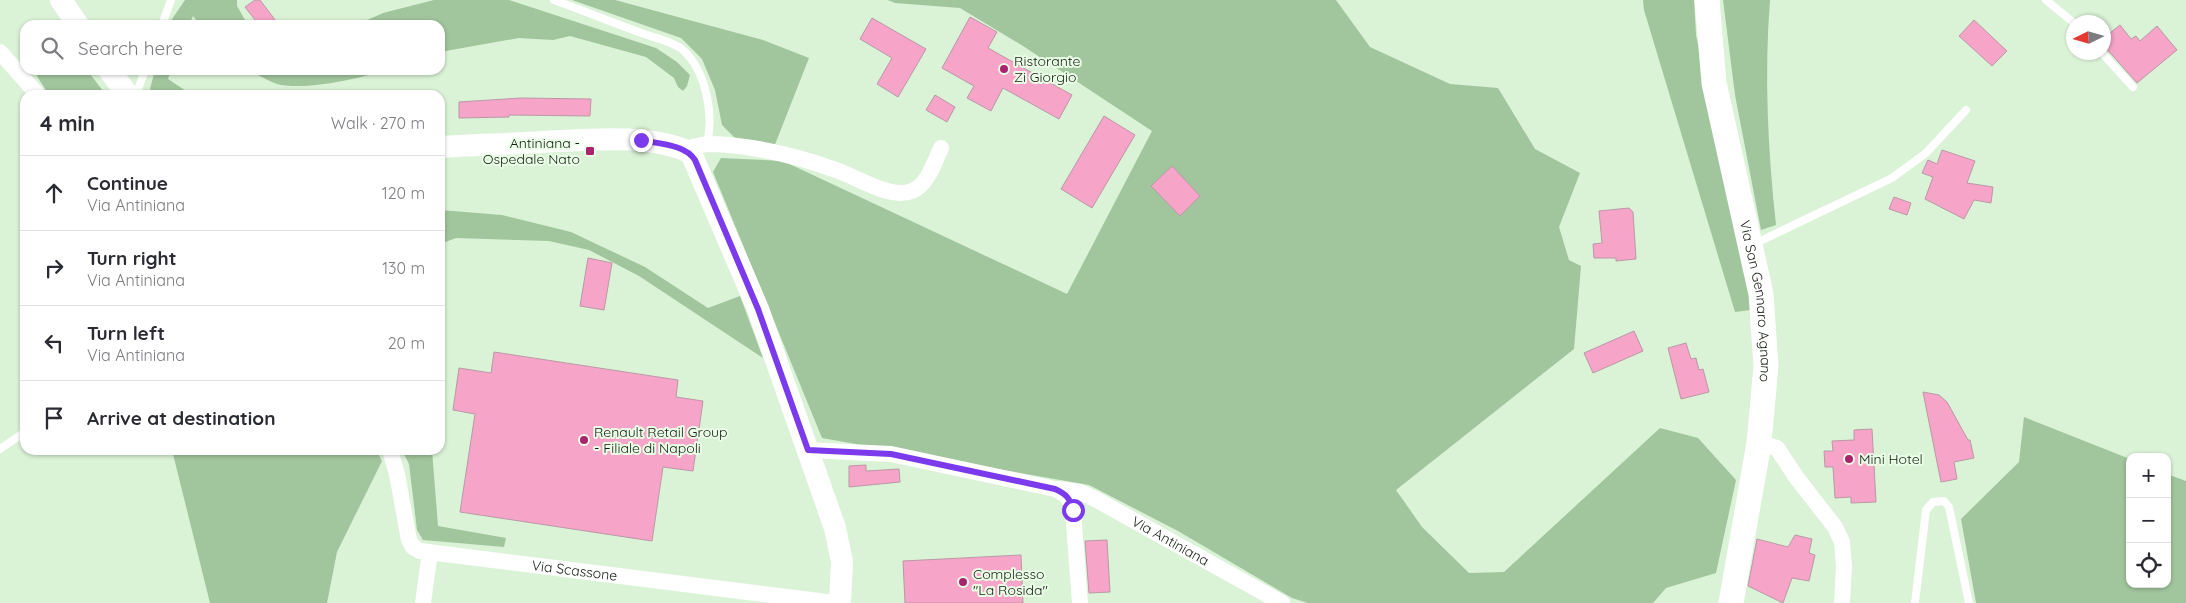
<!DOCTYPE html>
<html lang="en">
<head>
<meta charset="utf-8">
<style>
	body { margin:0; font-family:Quicksand,sans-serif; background:#f7f7f7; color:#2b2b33 }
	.controls { position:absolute; right:15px; bottom:15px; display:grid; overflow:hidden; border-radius:10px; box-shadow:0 1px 4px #0004 }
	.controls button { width:45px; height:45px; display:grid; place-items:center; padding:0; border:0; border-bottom:1px solid #e1e1e2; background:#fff; color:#2b2b33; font:25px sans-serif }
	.compass { position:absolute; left:2066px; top:15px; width:45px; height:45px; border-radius:50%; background:#fff; box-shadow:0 1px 4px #0004; rotate:265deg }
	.stop { position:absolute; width:15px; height:15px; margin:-11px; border:4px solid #7c3aed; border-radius:50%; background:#fff }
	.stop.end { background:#7c3aed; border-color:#fff; box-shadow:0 1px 5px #0008 }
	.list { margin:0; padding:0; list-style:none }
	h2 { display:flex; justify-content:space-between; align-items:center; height:65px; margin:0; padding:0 20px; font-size:21px }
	h2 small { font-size:16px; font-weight:400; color:#7c7c81 }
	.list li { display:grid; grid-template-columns:32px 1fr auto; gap:15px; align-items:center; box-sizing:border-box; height:75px; padding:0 20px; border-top:1px solid #e1e1e2 }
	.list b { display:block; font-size:19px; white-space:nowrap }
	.list p { margin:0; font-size:16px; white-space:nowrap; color:#7c7c81 }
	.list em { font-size:16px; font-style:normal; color:#7c7c81 }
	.icon { flex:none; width:28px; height:28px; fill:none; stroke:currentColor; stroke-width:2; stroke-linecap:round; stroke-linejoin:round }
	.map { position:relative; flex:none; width:2186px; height:603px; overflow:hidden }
	.search { position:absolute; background:#fff; box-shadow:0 1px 4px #0004; left:20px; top:20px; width:425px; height:55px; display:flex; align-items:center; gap:12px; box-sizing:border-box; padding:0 18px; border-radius:15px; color:#7c7c81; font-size:19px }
	.panel { position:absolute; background:#fff; box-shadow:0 1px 4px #0004; left:20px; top:90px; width:425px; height:365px; border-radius:15px }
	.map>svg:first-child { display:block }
	.green { fill:#a1c59c }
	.building { fill:#f6a4c8; stroke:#ba98a6 }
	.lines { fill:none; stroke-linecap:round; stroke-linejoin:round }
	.lane { stroke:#fff; stroke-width:8 }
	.street { stroke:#fff; stroke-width:16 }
	.secondary { stroke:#fff; stroke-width:22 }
	.primary { stroke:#fff; stroke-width:25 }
	.route { stroke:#7c3aed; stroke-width:6 }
	.poi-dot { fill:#a9246e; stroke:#eafee7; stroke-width:2 }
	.labels { text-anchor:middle; stroke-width:4; stroke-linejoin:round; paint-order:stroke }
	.poi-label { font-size:14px; fill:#151d14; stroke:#eafee7; text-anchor:start }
	.street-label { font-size:14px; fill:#151d14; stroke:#eafee7 }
</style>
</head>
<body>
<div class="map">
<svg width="2186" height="603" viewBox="0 0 2186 603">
	<rect width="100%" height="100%" fill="#daf2d6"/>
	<!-- green -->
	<g class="green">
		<polygon points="185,0 237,0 237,6 248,25 200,25 193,16 189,25 168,25"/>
		<polygon points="434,0 509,0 656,48 677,62 690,75 687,86 683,91 678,87 674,78 646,57 570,36 553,40 519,38 440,52 440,25 356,25 383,13"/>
		<polygon points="572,0 615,0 763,40 809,58 774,147 735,138 722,125 715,90 702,59 681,38"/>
		<polygon points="888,0 1336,0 1370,47 1450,84 1498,88 1535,149 1580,173 1559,227 1569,260 1581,266 1574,349 1396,490 1422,527 1469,573 1504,572 1660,428 1698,438 1736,480 1716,573 1666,588 1653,603 1308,603 1292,598 1178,531 1089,485 822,438 713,172 721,158 783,161 1067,294 1152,131 1023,46 960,8 895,3"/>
		<polygon points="1643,0 1694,0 1696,35 1742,248 1751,310 1735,312 1644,10"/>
		<path d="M1723 0H1770C1764 75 1768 151 1776 225L1761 230 1735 95Z"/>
		<polygon points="33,70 87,70 106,95 49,95"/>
		<polygon points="155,70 171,70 168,79 192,95 157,95 150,89"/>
		<path d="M249 70H385C359 79 303 91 277 84 268 81 258 75 249 70Z"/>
		<polygon points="440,210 502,215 571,232 645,267 708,308 740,296 763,358 639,276 589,250 549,241 456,238 440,244"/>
		<polygon points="2024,417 2130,459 2130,584 2167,584 2167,474 2186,481 2186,603 1976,603 1961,519 2019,462"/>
		<polygon points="172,450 376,450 382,461 337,552 327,603 210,603"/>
		<polygon points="402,450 432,450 438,526 506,538 504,547 423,540 417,530 409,464"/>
	</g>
	<!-- building -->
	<g class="building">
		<polygon points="255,0 260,0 279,25 259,25 245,7"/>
		<polygon points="970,17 997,32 988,48 1072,95 1059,119 1003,88 991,111 967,98 974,86 942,68"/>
		<polygon points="872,18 926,49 898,97 877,84 892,58 860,39"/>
		<polygon points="1974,20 2007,51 1992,66 1959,36"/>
		<polygon points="2104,25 2110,33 2120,25 2131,39 2136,36 2140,41 2157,26 2177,50 2137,83 2104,46"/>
		<polygon points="935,95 955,107 947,122 926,110"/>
		<polygon points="521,98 591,99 590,116 509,115 509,117 459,118 459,102"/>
		<polygon points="1104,116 1135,135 1092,208 1061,189"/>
		<polygon points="1942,150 1975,161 1967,183 1993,187 1991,203 1974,200 1964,219 1925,199 1933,177 1922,173 1928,160 1937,164"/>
		<polygon points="1172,166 1200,196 1180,216 1151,186"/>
		<polygon points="1894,197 1911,203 1907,215 1889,209"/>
		<polygon points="1629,208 1633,212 1636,259 1616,261 1616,258 1594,258 1593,244 1602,243 1599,211"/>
		<polygon points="588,258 612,263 604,310 580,306"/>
		<polygon points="1634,331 1643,351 1593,373 1584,353"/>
		<polygon points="1686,343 1691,359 1696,358 1699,370 1703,369 1709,392 1681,399 1668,348"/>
		<polygon points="494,352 678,380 676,397 703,401 693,471 663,467 652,541 460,512 475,414 453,410 459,368 491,373"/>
		<polygon points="1923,392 1939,395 1947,402 1968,440 1970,440 1974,458 1954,462 1957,479 1941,482"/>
		<polygon points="1872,429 1876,502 1851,503 1851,497 1835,498 1833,467 1825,467 1824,451 1833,451 1832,441 1854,440 1854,430"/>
		<polygon points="866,465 866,471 899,469 900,482 849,487 849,466"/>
		<polygon points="1795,535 1812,539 1809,553 1815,555 1809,581 1792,578 1783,603 1748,586 1757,539 1788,547"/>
		<polygon points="1107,540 1110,592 1089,593 1085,541"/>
		<polygon points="1021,555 1023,603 905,603 903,561"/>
	</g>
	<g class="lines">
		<!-- lane -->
		<g class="lane">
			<path d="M554 0C584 11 614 23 644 34 656 38 674 42 683 50 706 71 714 114 707 144"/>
			<polyline points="2046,0 2074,23"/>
			<polyline points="162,25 171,0"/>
			<polyline points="2101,52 2133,87"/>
			<polyline points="136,95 145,70"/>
			<polyline points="1754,244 1892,178 1926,153 1966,110"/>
			<polyline points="0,449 25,432"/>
			<polyline points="1915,603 1926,510 1933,502 1944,501 1949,507 1969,603"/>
		</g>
		<!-- street -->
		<g class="street">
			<polyline points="0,52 38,95"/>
			<path d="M683 149C691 148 701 144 709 144 752 145 797 156 836 170 857 177 891 200 912 191 927 186 935 161 941 148"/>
			<polyline points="1759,443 1777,448 1796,477 1835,527 1842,542 1844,567 1842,603"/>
			<path id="s1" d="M390 450 397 474 409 540 413 547 420 551 835 603"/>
			<path d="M807 450 891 454 1055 489C1066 494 1070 498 1073 510L1080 603"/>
			<path id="s2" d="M1058 489 1080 492 1097 500 1282 603"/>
			<polyline points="423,603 430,552"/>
		</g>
		<!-- secondary -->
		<g class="secondary">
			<polyline points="61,0 78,25"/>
			<polyline points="109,70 128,95"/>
			<path d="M440 147C474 145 509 144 543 142 587 140 651 133 691 153L758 309 835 528 842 562 840 603"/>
		</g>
		<!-- primary -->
		<path class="primary" id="s3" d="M1707 0 1714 83 1761 294 1766 366 1759 443 1731 603"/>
	</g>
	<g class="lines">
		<!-- route -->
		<path class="route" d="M641 140C658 144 685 144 695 160L758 309 808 450 891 454 1055 489C1066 494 1070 498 1073 510"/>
	</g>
	<!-- markers -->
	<g class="poi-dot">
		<circle cx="1004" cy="69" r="5"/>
		<rect x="585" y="146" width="10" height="10" rx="2.5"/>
		<circle cx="584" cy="440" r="5"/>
		<circle cx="1849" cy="459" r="5"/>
		<circle cx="963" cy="582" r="5"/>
	</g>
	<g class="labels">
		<!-- poi labels -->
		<g class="poi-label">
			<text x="1014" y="66">Ristorante<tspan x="1014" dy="16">Zi Giorgio</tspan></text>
			<text x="580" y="148" text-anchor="end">Antiniana -<tspan x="580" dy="16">Ospedale Nato</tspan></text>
			<text x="594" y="437">Renault Retail Group<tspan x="594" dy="16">- Filiale di Napoli</tspan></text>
			<text x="1859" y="464">Mini Hotel</text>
			<text x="973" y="579">Complesso<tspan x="973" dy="16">"La Rosida"</tspan></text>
		</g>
		<!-- street labels -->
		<g class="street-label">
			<text dy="5" stroke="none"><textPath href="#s3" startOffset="306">Via San Gennaro Agnano</textPath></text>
			<text dy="5" stroke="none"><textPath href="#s2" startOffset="125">Via Antiniana</textPath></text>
			<text dy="5" stroke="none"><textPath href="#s1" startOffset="264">Via Scassone</textPath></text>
		</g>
	</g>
</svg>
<div class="controls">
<button>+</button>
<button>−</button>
<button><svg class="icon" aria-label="locate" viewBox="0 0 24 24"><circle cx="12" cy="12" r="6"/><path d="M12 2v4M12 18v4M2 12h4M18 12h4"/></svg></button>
</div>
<svg class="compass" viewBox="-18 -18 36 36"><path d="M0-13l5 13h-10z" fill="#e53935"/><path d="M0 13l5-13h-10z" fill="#7c7c81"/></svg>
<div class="stop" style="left:1073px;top:510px"></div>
<div class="stop end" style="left:641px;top:140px"></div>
<div class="search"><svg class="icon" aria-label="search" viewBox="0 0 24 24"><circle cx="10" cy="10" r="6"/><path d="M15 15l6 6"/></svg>Search here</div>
<section class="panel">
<h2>4 min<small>Walk · 270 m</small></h2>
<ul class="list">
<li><svg class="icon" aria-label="ahead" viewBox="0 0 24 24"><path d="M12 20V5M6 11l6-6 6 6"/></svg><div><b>Continue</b><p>Via Antiniana</p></div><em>120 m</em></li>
<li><svg class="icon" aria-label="right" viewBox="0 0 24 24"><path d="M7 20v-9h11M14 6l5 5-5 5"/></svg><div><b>Turn right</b><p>Via Antiniana</p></div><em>130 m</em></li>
<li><svg class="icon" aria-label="left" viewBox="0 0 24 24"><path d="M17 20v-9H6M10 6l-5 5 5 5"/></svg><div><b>Turn left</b><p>Via Antiniana</p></div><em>20 m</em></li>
<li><svg class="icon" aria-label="arrive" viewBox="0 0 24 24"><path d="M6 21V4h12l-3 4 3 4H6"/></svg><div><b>Arrive at destination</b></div></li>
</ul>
</section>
</div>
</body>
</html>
